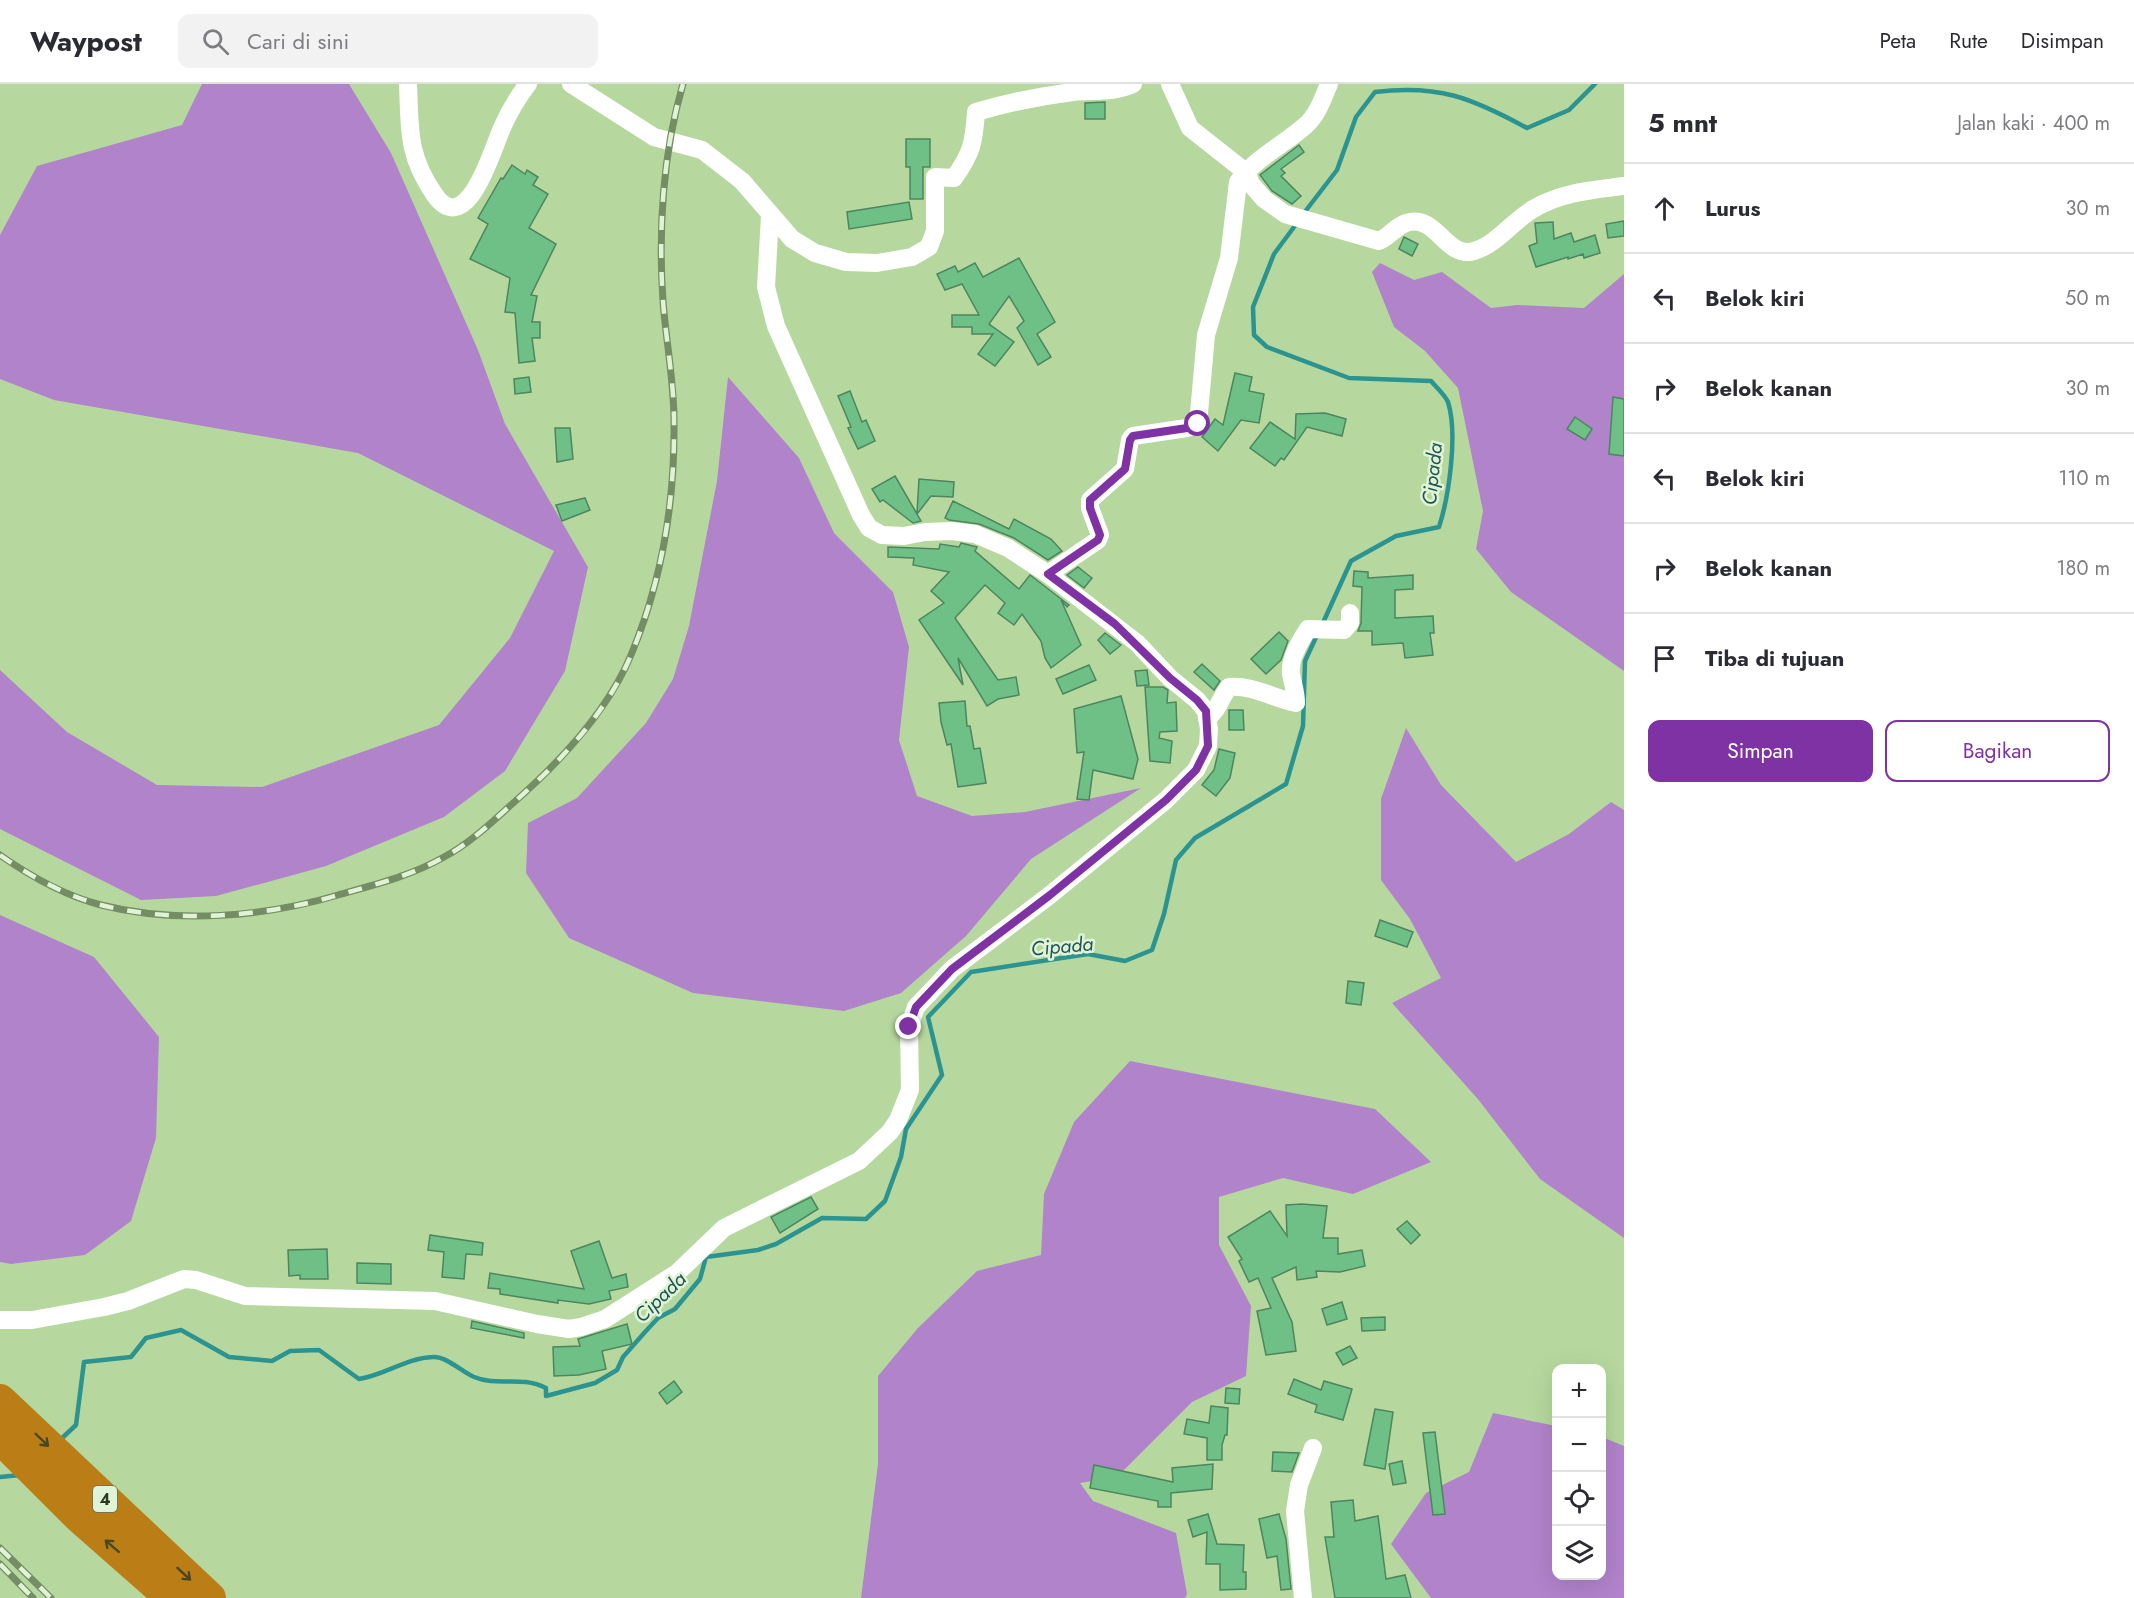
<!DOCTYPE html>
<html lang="id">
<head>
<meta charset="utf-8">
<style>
	body { margin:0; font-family:Jost,sans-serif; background:#f2f2f3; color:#2b2b33 }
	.controls { position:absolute; right:18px; bottom:18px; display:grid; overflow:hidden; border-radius:12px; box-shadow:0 6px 24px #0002 }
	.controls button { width:54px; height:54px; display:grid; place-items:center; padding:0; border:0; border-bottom:2px solid #e1e1e2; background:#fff; color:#2b2b33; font:30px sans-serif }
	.stop { position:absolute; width:18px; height:18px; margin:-14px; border:4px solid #7f32a3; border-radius:50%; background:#fff }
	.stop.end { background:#7f32a3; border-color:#fff; box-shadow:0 2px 6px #0008 }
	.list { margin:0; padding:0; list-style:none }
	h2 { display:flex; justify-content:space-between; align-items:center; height:78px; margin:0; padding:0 24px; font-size:26px }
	h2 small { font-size:20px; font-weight:400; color:#7c7c81 }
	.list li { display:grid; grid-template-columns:39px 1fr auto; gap:18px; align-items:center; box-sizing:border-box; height:90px; padding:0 24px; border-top:2px solid #e1e1e2 }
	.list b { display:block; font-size:22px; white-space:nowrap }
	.list em { font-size:20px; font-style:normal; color:#7c7c81 }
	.actions { display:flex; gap:12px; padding:18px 24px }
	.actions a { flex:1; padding:14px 0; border:2px solid #7f32a3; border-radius:12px; text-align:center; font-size:21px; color:#7f32a3 }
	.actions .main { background:#7f32a3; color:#fff }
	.icon { flex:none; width:33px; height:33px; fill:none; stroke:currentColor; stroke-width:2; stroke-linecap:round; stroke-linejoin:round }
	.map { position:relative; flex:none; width:1624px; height:1514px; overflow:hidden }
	header { display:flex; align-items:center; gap:36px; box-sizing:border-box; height:84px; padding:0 30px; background:#fff; border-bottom:2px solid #e1e1e2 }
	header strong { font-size:28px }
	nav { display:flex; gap:33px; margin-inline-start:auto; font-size:21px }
	.search { width:420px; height:54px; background:#f2f2f3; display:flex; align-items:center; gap:15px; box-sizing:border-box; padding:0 21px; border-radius:12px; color:#7c7c81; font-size:22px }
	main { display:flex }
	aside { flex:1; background:#fff }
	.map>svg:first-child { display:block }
	.forest { fill:#b183cb }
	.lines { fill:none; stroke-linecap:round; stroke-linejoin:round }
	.stream { stroke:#2b9491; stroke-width:4.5 }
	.building { fill:#6ec087; stroke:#4d855e; stroke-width:1.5 }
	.minor { stroke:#fff; stroke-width:18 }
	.motorway { stroke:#bb7d16; stroke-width:32 }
	.rail-casing { stroke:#758d64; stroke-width:7 }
	.rail { stroke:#e1f3d6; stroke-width:4.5; stroke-dasharray:14; stroke-linecap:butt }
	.oneway { stroke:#494720 }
	.route { stroke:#7f32a3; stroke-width:8 }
	.labels { text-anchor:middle; stroke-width:5; stroke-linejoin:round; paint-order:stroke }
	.shield { fill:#e1f3d6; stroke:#627158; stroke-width:1.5 }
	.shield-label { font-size:16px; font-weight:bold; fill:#2c3922 }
	.water-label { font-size:20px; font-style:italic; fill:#1e5654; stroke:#e1f3d6 }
</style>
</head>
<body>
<header>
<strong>Waypost</strong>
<div class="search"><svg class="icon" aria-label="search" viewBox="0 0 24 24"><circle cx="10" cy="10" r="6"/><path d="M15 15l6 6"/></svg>Cari di sini</div>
<nav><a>Peta</a><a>Rute</a><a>Disimpan</a></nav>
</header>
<main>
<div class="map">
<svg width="1624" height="1514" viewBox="0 0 1624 1514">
	<rect width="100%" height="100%" fill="#b6d89e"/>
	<!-- forest -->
	<g class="forest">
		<polygon points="202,0 349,0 391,69 478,266 505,340 588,483 565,587 505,687 444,733 326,782 216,812 141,816 0,745 0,586 67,648 157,701 262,703 439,641 510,554 554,467 358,369 54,316 0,295 0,151 37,82 182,41"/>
		<polygon points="1380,179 1414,196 1442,188 1491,224 1517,221 1584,224 1624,190 1624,587 1511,508 1476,465 1483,427 1458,304 1425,267 1394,243 1372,188"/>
		<polygon points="728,293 799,374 834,449 893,508 909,563 899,656 917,712 972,732 1025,728 1141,704 1031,775 966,852 901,909 844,927 693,909 569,854 526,789 528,739 577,714 646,639 673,595 689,542 717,397"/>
		<polygon points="1406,644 1441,701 1516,778 1569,750 1611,718 1624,726 1624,1154 1540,1095 1477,1014 1392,919 1441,894 1410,835 1381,796 1381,715"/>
		<polygon points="0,831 94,873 159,953 156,1054 131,1137 85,1171 11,1180 0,1178"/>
		<polygon points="1130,977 1375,1025 1431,1078 1353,1110 1283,1094 1219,1113 1219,1161 1251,1222 1246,1292 1192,1318 1117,1393 1080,1399 1093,1417 1176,1449 1187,1510 1185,1514 861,1514 878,1380 878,1292 918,1244 977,1187 1041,1171 1044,1110 1074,1038"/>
		<polygon points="1493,1329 1556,1342 1556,1492 1602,1492 1602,1353 1624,1362 1624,1514 1431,1514 1391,1460 1426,1409 1469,1388"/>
	</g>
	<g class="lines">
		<!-- stream -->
		<g class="stream">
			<path d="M1304 129 1337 86 1356 33 1375 8C1438 0 1472 14 1527 44L1569 26 1595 0"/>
			<path d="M1297 139 1274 170 1253 223 1254 251 1267 263 1349 294 1431 297C1436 303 1445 311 1448 318 1458 350 1449 412 1439 443L1396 452 1351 477 1322 541"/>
			<path d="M60 1356 76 1341 84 1278 131 1273 146 1254 181 1246 229 1273 272 1277 290 1267 319 1266 359 1295C385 1291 406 1274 433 1273 446 1272 462 1288 474 1293 498 1303 520 1291 546 1304V1312L595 1299 617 1286 623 1273 645 1248 658 1234 675 1225 700 1195 706 1173 758 1166 776 1160 822 1134 866 1135 885 1117 901 1073 906 1045 942 991 928 933 971 888 1088 870 1125 877 1152 866 1164 830 1176 776 1195 754 1286 700 1303 642 1305 577 1318 549"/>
			<polyline points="0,1393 20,1391"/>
		</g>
	</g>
	<!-- building -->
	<g class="building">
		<polygon points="1105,18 1105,35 1085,35 1085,19"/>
		<polygon points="906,55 930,55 930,83 923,83 923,115 910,115 910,83 906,83"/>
		<polygon points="1299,61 1304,68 1281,85 1285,89 1281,92 1301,112 1292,120 1272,107 1260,91"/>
		<polygon points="512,81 525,90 527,86 538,93 533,101 548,110 529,144 556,160 531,211 537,212 532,238 540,238 540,254 532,254 535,277 519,279 515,229 505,228 510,194 470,175 488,140 478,134 501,94 503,95"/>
		<polygon points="909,118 912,135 849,145 847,128"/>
		<polygon points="1624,137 1624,152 1608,154 1606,140"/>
		<polygon points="1553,138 1554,155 1571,149 1574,158 1595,151 1600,169 1584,174 1583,170 1568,175 1568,173 1536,183 1529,162 1537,159 1535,139"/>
		<polygon points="1404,153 1418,160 1412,172 1399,165"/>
		<polygon points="1019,174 1055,238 1037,250 1051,273 1038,281 1017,244 1024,237 1009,212 989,240 1014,258 995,282 978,270 993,250 972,250 972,243 952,243 952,231 979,231 962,200 945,206 937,190 955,182 958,188 975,179 983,193"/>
		<polygon points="1235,289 1252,293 1249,307 1264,310 1259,339 1241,336 1218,367 1202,353 1215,335 1223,341"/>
		<polygon points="529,293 531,308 515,310 514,295"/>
		<polygon points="850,307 862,338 866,336 875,357 858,365 848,344 851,343 838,312"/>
		<polygon points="1613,313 1624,315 1624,372 1609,370"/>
		<polygon points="1325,329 1346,335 1342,352 1307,343 1284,376 1281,374 1275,382 1250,364 1270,338 1295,355 1296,330"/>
		<polygon points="1575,333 1592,345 1585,356 1567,345"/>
		<polygon points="555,344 570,344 573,375 557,378"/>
		<polygon points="895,392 917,430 919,395 954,398 953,413 931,412 917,430 921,437 913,439 883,416 880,418 872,405"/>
		<polygon points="585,414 590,426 562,437 556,421"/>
		<polygon points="953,417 1009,445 1014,435 1051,455 1062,467 1048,476 1014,454 979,440 949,436 945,434"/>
		<polygon points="961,459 977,463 975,467 1019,505 1030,491 1069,521 1067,523 1061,516 1081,561 1051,584 1045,574 1041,557 1022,530 1014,541 998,529 1005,519 985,501 955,534 998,596 1016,593 1019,611 998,615 987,622 958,574 963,601 919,536 944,519 931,507 949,488 913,481 914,474 888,473 888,463 939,465 940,460 959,463"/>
		<polygon points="1078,483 1092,494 1084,504 1067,491"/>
		<polygon points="1354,487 1368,488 1368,494 1413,491 1413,505 1395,506 1395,534 1433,532 1434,549 1430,549 1433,571 1405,574 1403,559 1372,561 1372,547 1358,547 1361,539 1362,503 1353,502"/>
		<polygon points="1279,548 1288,557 1281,576 1266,590 1251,575"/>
		<polygon points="1105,549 1121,561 1110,570 1098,556"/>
		<polygon points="1202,580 1220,597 1214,606 1194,588"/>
		<polygon points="1089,581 1096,596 1063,610 1056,595"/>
		<polygon points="1147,586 1149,601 1137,602 1135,587"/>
		<polygon points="1145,603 1163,603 1168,606 1167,619 1176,618 1177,647 1160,648 1159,654 1172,657 1170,679 1150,677"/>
		<polygon points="1121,612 1138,675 1133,695 1093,686 1089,716 1077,715 1084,668 1077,669 1074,625"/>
		<polygon points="965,617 967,642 970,642 974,665 980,664 986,699 958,703 951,660 947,661 941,638 939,619"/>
		<polygon points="1229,626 1243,626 1244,646 1229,646"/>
		<polygon points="1219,665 1235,669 1230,694 1216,712 1202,701 1214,686"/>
		<polygon points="1380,836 1413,848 1407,863 1375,852"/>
		<polygon points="1348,897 1364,899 1361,921 1346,919"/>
		<polygon points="811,1113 818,1125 780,1149 771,1133"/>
		<polygon points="1302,1120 1327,1122 1323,1154 1338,1154 1338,1170 1362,1166 1365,1182 1340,1188 1316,1187 1317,1193 1297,1196 1296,1183 1272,1194 1292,1238 1296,1267 1266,1271 1257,1227 1271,1224 1258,1194 1249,1198 1239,1177 1242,1175 1228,1153 1270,1127 1287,1152 1286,1121"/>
		<polygon points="1407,1137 1420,1151 1411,1160 1397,1145"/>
		<polygon points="430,1151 483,1159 482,1171 466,1170 464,1195 442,1193 444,1168 428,1166"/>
		<polygon points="599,1157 612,1194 626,1190 628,1203 609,1207 611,1215 589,1220 558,1216 558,1219 500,1210 500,1205 488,1204 490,1189 584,1205 571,1167"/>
		<polygon points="327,1165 328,1195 300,1195 300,1191 289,1192 288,1166"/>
		<polygon points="357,1179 391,1180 391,1200 357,1199"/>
		<polygon points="1342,1218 1347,1235 1327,1241 1322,1225"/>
		<polygon points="1385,1233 1385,1246 1362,1247 1361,1234"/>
		<polygon points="472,1237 524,1249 524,1254 471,1244"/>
		<polygon points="627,1240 632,1260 602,1267 606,1285 579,1291 554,1292 553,1263 580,1262 578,1255"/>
		<polygon points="1350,1262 1357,1274 1343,1281 1336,1269"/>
		<polygon points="1294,1295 1321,1306 1324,1297 1352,1305 1343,1336 1315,1328 1317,1321 1288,1310"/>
		<polygon points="674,1297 682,1308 667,1320 659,1309"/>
		<polygon points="1226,1304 1240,1305 1239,1320 1225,1319"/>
		<polygon points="1211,1322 1228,1324 1227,1351 1225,1351 1222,1361 1222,1376 1207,1376 1207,1354 1184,1350 1187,1335 1209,1339"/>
		<polygon points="1375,1325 1393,1328 1385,1385 1364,1381"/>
		<polygon points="1435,1348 1445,1430 1433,1431 1423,1349"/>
		<polygon points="1273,1368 1299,1369 1292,1388 1272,1387"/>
		<polygon points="1402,1377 1406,1399 1393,1401 1389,1380"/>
		<polygon points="1213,1380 1212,1405 1171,1409 1171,1423 1158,1423 1158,1417 1090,1404 1094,1381 1173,1398 1172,1384"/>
		<polygon points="1353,1416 1355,1437 1378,1432 1386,1495 1405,1491 1411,1514 1335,1514 1325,1453 1334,1453 1331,1418"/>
		<polygon points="1208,1430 1217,1460 1244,1461 1243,1488 1246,1488 1246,1505 1220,1506 1220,1480 1206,1480 1207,1448 1193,1453 1188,1436"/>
		<polygon points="1279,1430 1286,1455 1291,1505 1281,1506 1277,1472 1267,1474 1259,1435"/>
	</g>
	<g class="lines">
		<!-- minor -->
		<g class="minor">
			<path d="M408 0C410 46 407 70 434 110 467 158 493 63 502 44 509 28 517 14 528 0"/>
			<path d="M571 0 654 53 702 66 742 97 792 155 815 169 846 178 877 179 912 173 929 163 935 147V93L954 94C972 69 974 58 976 28 1007 19 1040 12 1073 8 1092 6 1115 9 1133 0"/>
			<path d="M1170 0 1190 44 1247 89 1251 100 1264 115 1285 130 1379 157C1389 153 1395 143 1406 139 1437 129 1445 175 1474 167 1498 160 1514 135 1535 124 1562 108 1593 106 1624 102"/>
			<path d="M1048 490 1098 456 1100 451 1090 424V416L1125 385 1130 356 1133 352 1187 344 1198 340 1206 251 1229 174 1238 98C1255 74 1285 60 1306 41 1318 30 1323 14 1329 0"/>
			<path d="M1207 634C1219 626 1220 614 1229 603 1253 601 1273 614 1296 619 1296 608 1293 601 1291 590 1289 576 1300 557 1308 545L1344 546 1350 539V529"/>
			<polyline points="0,1236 32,1236 104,1223 128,1217 184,1195 196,1196 245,1212 435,1217 537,1240 569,1245 581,1243 605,1235 677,1189 724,1144 859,1077 890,1048 898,1036 910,1006 909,943 916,923 952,885 1050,811 1166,716 1196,686 1208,662 1209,645 1206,627 1197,616 1170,594 1137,559 1048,490 1008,464 975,450 952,447 925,448 904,452 882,451 869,444 861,431 776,242 766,203 770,132"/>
			<polyline points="1303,1514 1295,1427 1299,1401 1313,1364"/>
		</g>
		<!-- motorway -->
		<g class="motorway">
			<polyline points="0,1316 210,1514"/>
			<polyline points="0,1354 79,1433 171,1514"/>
		</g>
		<!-- rail casing -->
		<g class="rail-casing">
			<g id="rail">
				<path d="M0 771C30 792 66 812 101 821 177 840 264 833 338 811 373 801 411 792 444 773 469 760 491 739 512 720 559 679 607 629 631 571 662 497 675 416 674 337 674 297 666 257 663 217 658 146 663 68 683 0"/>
				<polyline points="0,1464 51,1514"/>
				<polyline points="0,1480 33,1514"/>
			</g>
		</g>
		<!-- rail -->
		<use href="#rail" class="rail"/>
	</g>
	<!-- one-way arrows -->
	<defs><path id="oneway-shaft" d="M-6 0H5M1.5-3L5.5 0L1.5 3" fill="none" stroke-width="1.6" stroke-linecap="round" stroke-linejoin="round" transform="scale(1.5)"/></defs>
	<g class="oneway">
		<use href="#oneway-shaft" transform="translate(42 1356) rotate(44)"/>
		<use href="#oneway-shaft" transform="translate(112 1462) rotate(-139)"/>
		<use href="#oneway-shaft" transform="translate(184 1490) rotate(43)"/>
	</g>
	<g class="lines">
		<!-- route -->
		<polyline class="route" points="909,943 916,923 952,885 1050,811 1166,716 1196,686 1208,662 1206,627 1197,616 1170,594 1115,540 1048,490 1098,456 1100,451 1090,424 1090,416 1125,385 1130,356 1133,352 1194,343 1198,340"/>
	</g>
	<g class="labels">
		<!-- shield labels -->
		<rect class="shield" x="93" y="1402" width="24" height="26" rx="4.5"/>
		<g class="shield-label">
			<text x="105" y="1421">4</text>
		</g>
		<!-- water labels -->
		<g class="water-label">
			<text transform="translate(1432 390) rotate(-84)" y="7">Cipada</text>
			<text transform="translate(1062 862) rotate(-5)" y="7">Cipada</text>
			<text transform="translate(660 1213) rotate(-44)" y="7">Cipada</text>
		</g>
	</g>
</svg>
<div class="controls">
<button>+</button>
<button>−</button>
<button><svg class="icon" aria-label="locate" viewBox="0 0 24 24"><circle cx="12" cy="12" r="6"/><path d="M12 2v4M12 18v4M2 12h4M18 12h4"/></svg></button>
<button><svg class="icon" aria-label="layers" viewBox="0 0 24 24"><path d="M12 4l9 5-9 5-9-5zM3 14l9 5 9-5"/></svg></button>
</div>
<div class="stop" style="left:1198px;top:340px"></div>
<div class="stop end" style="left:909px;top:943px"></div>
</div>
<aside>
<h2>5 mnt<small>Jalan kaki · 400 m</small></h2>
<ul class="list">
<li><svg class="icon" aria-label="ahead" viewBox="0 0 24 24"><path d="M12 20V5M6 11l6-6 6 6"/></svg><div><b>Lurus</b></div><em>30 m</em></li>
<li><svg class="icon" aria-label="left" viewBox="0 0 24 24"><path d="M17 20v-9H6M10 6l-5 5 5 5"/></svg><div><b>Belok kiri</b></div><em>50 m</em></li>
<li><svg class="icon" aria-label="right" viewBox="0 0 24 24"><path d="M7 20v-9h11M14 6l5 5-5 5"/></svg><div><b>Belok kanan</b></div><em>30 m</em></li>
<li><svg class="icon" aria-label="left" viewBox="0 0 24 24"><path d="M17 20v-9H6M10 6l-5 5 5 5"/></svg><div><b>Belok kiri</b></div><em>110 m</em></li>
<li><svg class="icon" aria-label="right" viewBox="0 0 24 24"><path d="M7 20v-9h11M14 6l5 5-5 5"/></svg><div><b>Belok kanan</b></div><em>180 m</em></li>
<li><svg class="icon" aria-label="arrive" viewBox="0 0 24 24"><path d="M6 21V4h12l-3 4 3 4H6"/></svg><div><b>Tiba di tujuan</b></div></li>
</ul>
<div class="actions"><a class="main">Simpan</a><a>Bagikan</a></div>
</aside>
</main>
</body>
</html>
